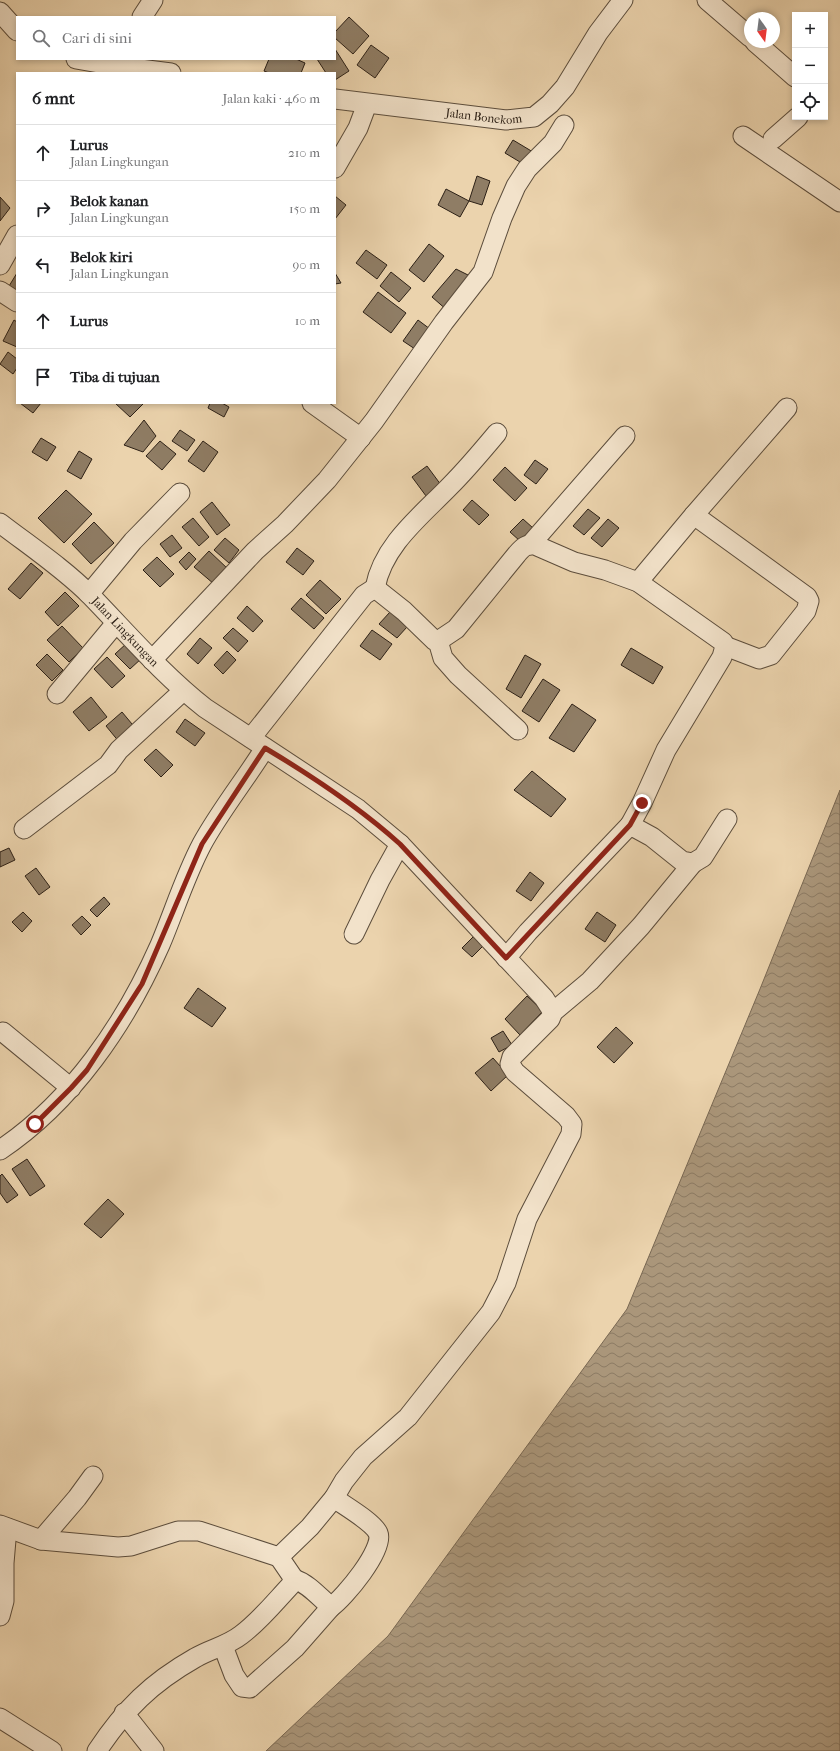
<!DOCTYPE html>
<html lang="id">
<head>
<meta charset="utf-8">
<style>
	body { margin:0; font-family:"IM FELL French Canon",serif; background:#f6f6f6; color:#202124 }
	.controls { position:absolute; right:12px; top:12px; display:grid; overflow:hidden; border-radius:0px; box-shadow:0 2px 6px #0003 }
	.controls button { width:36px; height:36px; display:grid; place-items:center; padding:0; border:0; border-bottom:1px solid #e0e0e0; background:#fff; color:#202124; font:20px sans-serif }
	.compass { position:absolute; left:744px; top:12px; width:36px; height:36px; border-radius:50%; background:#fff; box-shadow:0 2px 6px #0003; rotate:166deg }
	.stop { position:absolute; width:12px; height:12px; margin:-9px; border:3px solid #8f2418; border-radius:50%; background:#fff }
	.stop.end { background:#8f2418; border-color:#fff; box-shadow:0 1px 4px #0008 }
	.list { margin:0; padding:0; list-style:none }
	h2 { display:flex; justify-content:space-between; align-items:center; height:52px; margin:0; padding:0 16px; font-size:17px }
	h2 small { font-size:13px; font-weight:400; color:#757577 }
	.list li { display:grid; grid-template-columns:26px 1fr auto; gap:12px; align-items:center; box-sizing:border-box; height:56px; padding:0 16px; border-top:1px solid #e0e0e0 }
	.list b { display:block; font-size:15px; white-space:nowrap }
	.list p { margin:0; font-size:13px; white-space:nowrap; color:#757577 }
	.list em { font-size:13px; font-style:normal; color:#757577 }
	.icon { flex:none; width:22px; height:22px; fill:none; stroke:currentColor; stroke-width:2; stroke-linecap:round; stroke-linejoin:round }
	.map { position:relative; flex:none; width:840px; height:1751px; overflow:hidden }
	.search { position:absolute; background:#fff; box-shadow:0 2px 6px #0003; left:16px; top:16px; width:320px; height:44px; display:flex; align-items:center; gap:10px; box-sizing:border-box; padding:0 14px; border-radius:0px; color:#757577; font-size:15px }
	.panel { position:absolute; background:#fff; box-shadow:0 2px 6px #0003; left:16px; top:72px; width:320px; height:332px; border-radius:0px }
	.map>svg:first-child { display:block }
	.water { fill:url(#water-waves); stroke:#786752 }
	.building { fill:#8f7d65; stroke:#2c2016 }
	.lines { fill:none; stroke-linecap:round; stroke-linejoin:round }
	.minor-casing { stroke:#5c4d3c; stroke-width:21 }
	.minor { stroke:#f2e2ca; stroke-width:19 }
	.route { stroke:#8f2418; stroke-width:5 }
	.labels { text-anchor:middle; stroke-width:3; stroke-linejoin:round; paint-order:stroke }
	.street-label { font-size:12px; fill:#2c2016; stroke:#f2e2ca }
</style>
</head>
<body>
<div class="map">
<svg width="840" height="1751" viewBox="0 0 840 1751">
	<defs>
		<pattern id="water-waves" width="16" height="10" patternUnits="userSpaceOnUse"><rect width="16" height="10" fill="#aa967a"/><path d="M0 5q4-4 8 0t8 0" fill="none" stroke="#8b7a63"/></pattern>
	</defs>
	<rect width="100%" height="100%" fill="#ebd3ad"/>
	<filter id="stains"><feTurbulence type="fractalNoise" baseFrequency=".005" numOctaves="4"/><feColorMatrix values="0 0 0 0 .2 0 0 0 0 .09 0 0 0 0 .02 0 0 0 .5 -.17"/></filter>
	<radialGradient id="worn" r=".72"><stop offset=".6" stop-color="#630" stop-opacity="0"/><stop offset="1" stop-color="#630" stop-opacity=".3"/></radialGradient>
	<!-- water -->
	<polygon class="water" points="840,790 840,1751 266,1751 388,1636 627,1309 760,989"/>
	<!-- building -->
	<g class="building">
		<polygon points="349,17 369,36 353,54 335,38 335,32"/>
		<polygon points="371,45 389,58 375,78 357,65"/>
		<polygon points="335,49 349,71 335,80 335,73 326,73 317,59 335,59"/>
		<polygon points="269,59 296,59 305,63 301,73 269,73 264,71"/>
		<polygon points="513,140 533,152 525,165 505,153"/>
		<polygon points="477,176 490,181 482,205 469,201"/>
		<polygon points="446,189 469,201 460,217 438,205"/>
		<polygon points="335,196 346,205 335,219"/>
		<polygon points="0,197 10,208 0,221"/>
		<polygon points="429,244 444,256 424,282 409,270"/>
		<polygon points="366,250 387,265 377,279 356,263"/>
		<polygon points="456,269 476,279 448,311 432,297"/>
		<polygon points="391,272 411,288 399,302 380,286"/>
		<polygon points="17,273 17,299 6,291"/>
		<polygon points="335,273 341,283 335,284"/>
		<polygon points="378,292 406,313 391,333 363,312"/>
		<polygon points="14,320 17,322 17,347 3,341"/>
		<polygon points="418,320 430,329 415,349 403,341"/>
		<polygon points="8,352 17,359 17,368 13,374 0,364"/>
		<polygon points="20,403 41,403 33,413"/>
		<polygon points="115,403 144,403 130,417"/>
		<polygon points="210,403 222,403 229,407 224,417 208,408"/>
		<polygon points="144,420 156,436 143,452 124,445"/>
		<polygon points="180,430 195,440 187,451 172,441"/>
		<polygon points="41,438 56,447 47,461 32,452"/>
		<polygon points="160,441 176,454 162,470 146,456"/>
		<polygon points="203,441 218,452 204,472 188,461"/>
		<polygon points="79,451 92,459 81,479 67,471"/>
		<polygon points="535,460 548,469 536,484 524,475"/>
		<polygon points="427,466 444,489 429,500 412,477"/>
		<polygon points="505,467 527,488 515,501 493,480"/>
		<polygon points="66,490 92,514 64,543 38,518"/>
		<polygon points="472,500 489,515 479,525 463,510"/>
		<polygon points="212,502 230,525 217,535 200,512"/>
		<polygon points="588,509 600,518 584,535 573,526"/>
		<polygon points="193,518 209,537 199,546 182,527"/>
		<polygon points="523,519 533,528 520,541 510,532"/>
		<polygon points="608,519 619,528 602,547 591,538"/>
		<polygon points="94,522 114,543 91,564 72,544"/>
		<polygon points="172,535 182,548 170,557 160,544"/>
		<polygon points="225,538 239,550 229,563 214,550"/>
		<polygon points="297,548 314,561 303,575 286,562"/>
		<polygon points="209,551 228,569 214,584 194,567"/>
		<polygon points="189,552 196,559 186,570 179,562"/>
		<polygon points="157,557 174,574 160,587 143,570"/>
		<polygon points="31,563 43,573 20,599 8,589"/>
		<polygon points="320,580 341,599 326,614 306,595"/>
		<polygon points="65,592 79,606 58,626 45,612"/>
		<polygon points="301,598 324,618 314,629 291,609"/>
		<polygon points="247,606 263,621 253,632 237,618"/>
		<polygon points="390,612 407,627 397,638 379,624"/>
		<polygon points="62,626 83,648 69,662 47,640"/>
		<polygon points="233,628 248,641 238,652 223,638"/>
		<polygon points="372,630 392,644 380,660 360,646"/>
		<polygon points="200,638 212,648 198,664 187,654"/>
		<polygon points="127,643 142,658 130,669 115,654"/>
		<polygon points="631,648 663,667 653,684 621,665"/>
		<polygon points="227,651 236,660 223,674 214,665"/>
		<polygon points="47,654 63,670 52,681 36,665"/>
		<polygon points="525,655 541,664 521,698 506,689"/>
		<polygon points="107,657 125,676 112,688 94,669"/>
		<polygon points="543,679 560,690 539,722 522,711"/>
		<polygon points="91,697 107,717 89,731 73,712"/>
		<polygon points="572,704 596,720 574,752 549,738"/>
		<polygon points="122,712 137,730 120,743 106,726"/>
		<polygon points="185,719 205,733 195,746 176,732"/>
		<polygon points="156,749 173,765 161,777 144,760"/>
		<polygon points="532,771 566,799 551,817 514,790"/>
		<polygon points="9,848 15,860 0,867 0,852"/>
		<polygon points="36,868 50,887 39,895 25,876"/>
		<polygon points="530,872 544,883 531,901 516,891"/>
		<polygon points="104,897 110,904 97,917 90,910"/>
		<polygon points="23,912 32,921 22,932 12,922"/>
		<polygon points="597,912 616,925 605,942 585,929"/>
		<polygon points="82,916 91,925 81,935 72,925"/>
		<polygon points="476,934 485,944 472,957 462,948"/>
		<polygon points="198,988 226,1008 212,1027 184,1008"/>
		<polygon points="527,996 543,1011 520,1035 505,1019"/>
		<polygon points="616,1027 633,1043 614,1063 597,1047"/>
		<polygon points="503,1031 512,1045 499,1052 491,1038"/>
		<polygon points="493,1058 508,1075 491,1091 475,1073"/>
		<polygon points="27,1159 45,1186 30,1196 12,1169"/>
		<polygon points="2,1174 18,1195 7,1203 0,1193 0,1176"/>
		<polygon points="108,1199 124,1214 101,1238 84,1224"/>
	</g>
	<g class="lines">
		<!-- minor casing -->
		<g class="minor-casing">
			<g id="minor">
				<polyline points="707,0 750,37"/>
				<polyline points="0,12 17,31"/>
				<polyline points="142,17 153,0"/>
				<polyline points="755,42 795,77"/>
				<polyline points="76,59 116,66 119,59"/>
				<polyline points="111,73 116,66 171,73"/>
				<path id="s1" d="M335 99 506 120 534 117 550 104 565 87 598 33 623 0"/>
				<polyline points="743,136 840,202"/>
				<polyline points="773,139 798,117"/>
				<polyline points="335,168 358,128 367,104"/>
				<polyline points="0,265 17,235"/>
				<polyline points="0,291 17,302"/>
				<polyline points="312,403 361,438"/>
				<polyline points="694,515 807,597 809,601 806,611 771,655 759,659 725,646"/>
				<path id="s2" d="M0 523C30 546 63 568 90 595 128 634 162 674 205 708L358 809 400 844 544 998 553 1012"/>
				<polyline points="530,545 625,436"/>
				<polyline points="638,582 694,515 787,408"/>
				<polyline points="375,588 404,611 435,641 438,641 443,658 458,675 518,730"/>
				<path d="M375 588C383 545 421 516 450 486 467 469 482 451 497 433"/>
				<polyline points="89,594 133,541 180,493"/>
				<path d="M438 641 456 629 517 554C523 547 526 544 535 545L574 562 605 570 638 582 723 642 725 646 722 657 666 750 642 803 630 825"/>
				<polyline points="152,660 255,551 285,524 327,480 374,421 444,322 483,272 502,218 516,186 527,169 553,143 564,125"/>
				<polyline points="57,694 116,623"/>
				<polyline points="251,738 364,595 375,588"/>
				<polyline points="24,829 108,765 119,750 183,691"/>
				<polyline points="354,934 380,880 400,844"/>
				<polyline points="506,958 528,932 630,825 652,837 682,861 693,863 703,857 727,819"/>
				<polyline points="3,1032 71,1088"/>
				<path d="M0 1150C72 1102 125 1024 160 945 174 912 185 876 202 844 220 811 245 780 265 748"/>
				<polyline points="0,1525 41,1540 118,1547 131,1546 178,1531 199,1531 279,1557"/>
				<polyline points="41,1540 77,1498 93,1476"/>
				<path d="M294 1579C309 1584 319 1597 331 1607 344 1598 385 1549 378 1533 373 1522 345 1506 334 1498"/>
				<polyline points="0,1616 4,1601 4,1563 7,1528"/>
				<polyline points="223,1646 234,1675 242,1687 250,1688 295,1648 331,1607"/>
				<polyline points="124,1713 154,1751"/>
				<polyline points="0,1718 52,1751"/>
				<path d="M97 1751C125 1709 151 1683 195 1658 210 1649 227 1646 241 1635 259 1622 275 1602 290 1586L294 1579 279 1557 310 1527 334 1498 344 1481 363 1457 408 1417 491 1312 506 1283 527 1219 571 1134 572 1124 566 1116 515 1072 510 1064 512 1057 550 1019 553 1012 590 981 641 926 693 863"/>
			</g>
		</g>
		<!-- minor -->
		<use href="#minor" class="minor"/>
	</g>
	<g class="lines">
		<!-- route -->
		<path class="route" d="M35 1124 71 1088 87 1070 142 984 202 844 265 748C312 776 359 807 400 844L506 958 630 825 642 803"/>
	</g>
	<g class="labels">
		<!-- street labels -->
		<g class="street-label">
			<text dy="4" stroke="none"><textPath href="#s1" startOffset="150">Jalan Bonekom</textPath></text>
			<text dy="4" stroke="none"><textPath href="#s2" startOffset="166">Jalan Lingkungan</textPath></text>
		</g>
	</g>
	<rect width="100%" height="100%" filter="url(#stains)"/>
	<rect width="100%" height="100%" fill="url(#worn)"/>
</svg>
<div class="controls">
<button>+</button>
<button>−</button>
<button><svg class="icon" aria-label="locate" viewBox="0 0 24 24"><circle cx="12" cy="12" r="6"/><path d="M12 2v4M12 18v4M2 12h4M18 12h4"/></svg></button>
</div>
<svg class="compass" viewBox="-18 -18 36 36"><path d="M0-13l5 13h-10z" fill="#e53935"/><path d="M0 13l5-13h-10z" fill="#757577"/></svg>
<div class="stop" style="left:35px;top:1124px"></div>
<div class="stop end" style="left:642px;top:803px"></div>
<div class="search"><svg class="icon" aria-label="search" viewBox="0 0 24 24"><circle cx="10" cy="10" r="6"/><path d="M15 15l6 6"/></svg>Cari di sini</div>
<section class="panel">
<h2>6 mnt<small>Jalan kaki · 460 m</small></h2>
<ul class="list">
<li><svg class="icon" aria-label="ahead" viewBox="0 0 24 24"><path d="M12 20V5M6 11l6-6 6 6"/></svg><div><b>Lurus</b><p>Jalan Lingkungan</p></div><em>210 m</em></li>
<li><svg class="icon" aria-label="right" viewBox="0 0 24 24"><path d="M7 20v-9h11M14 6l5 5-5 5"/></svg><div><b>Belok kanan</b><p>Jalan Lingkungan</p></div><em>150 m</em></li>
<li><svg class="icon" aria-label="left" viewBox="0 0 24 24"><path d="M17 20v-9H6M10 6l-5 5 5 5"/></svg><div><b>Belok kiri</b><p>Jalan Lingkungan</p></div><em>90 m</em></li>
<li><svg class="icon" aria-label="ahead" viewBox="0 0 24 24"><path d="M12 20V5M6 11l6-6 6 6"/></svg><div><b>Lurus</b></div><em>10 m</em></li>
<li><svg class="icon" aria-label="arrive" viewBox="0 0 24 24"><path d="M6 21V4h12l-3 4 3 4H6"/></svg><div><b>Tiba di tujuan</b></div></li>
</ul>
</section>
</div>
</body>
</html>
